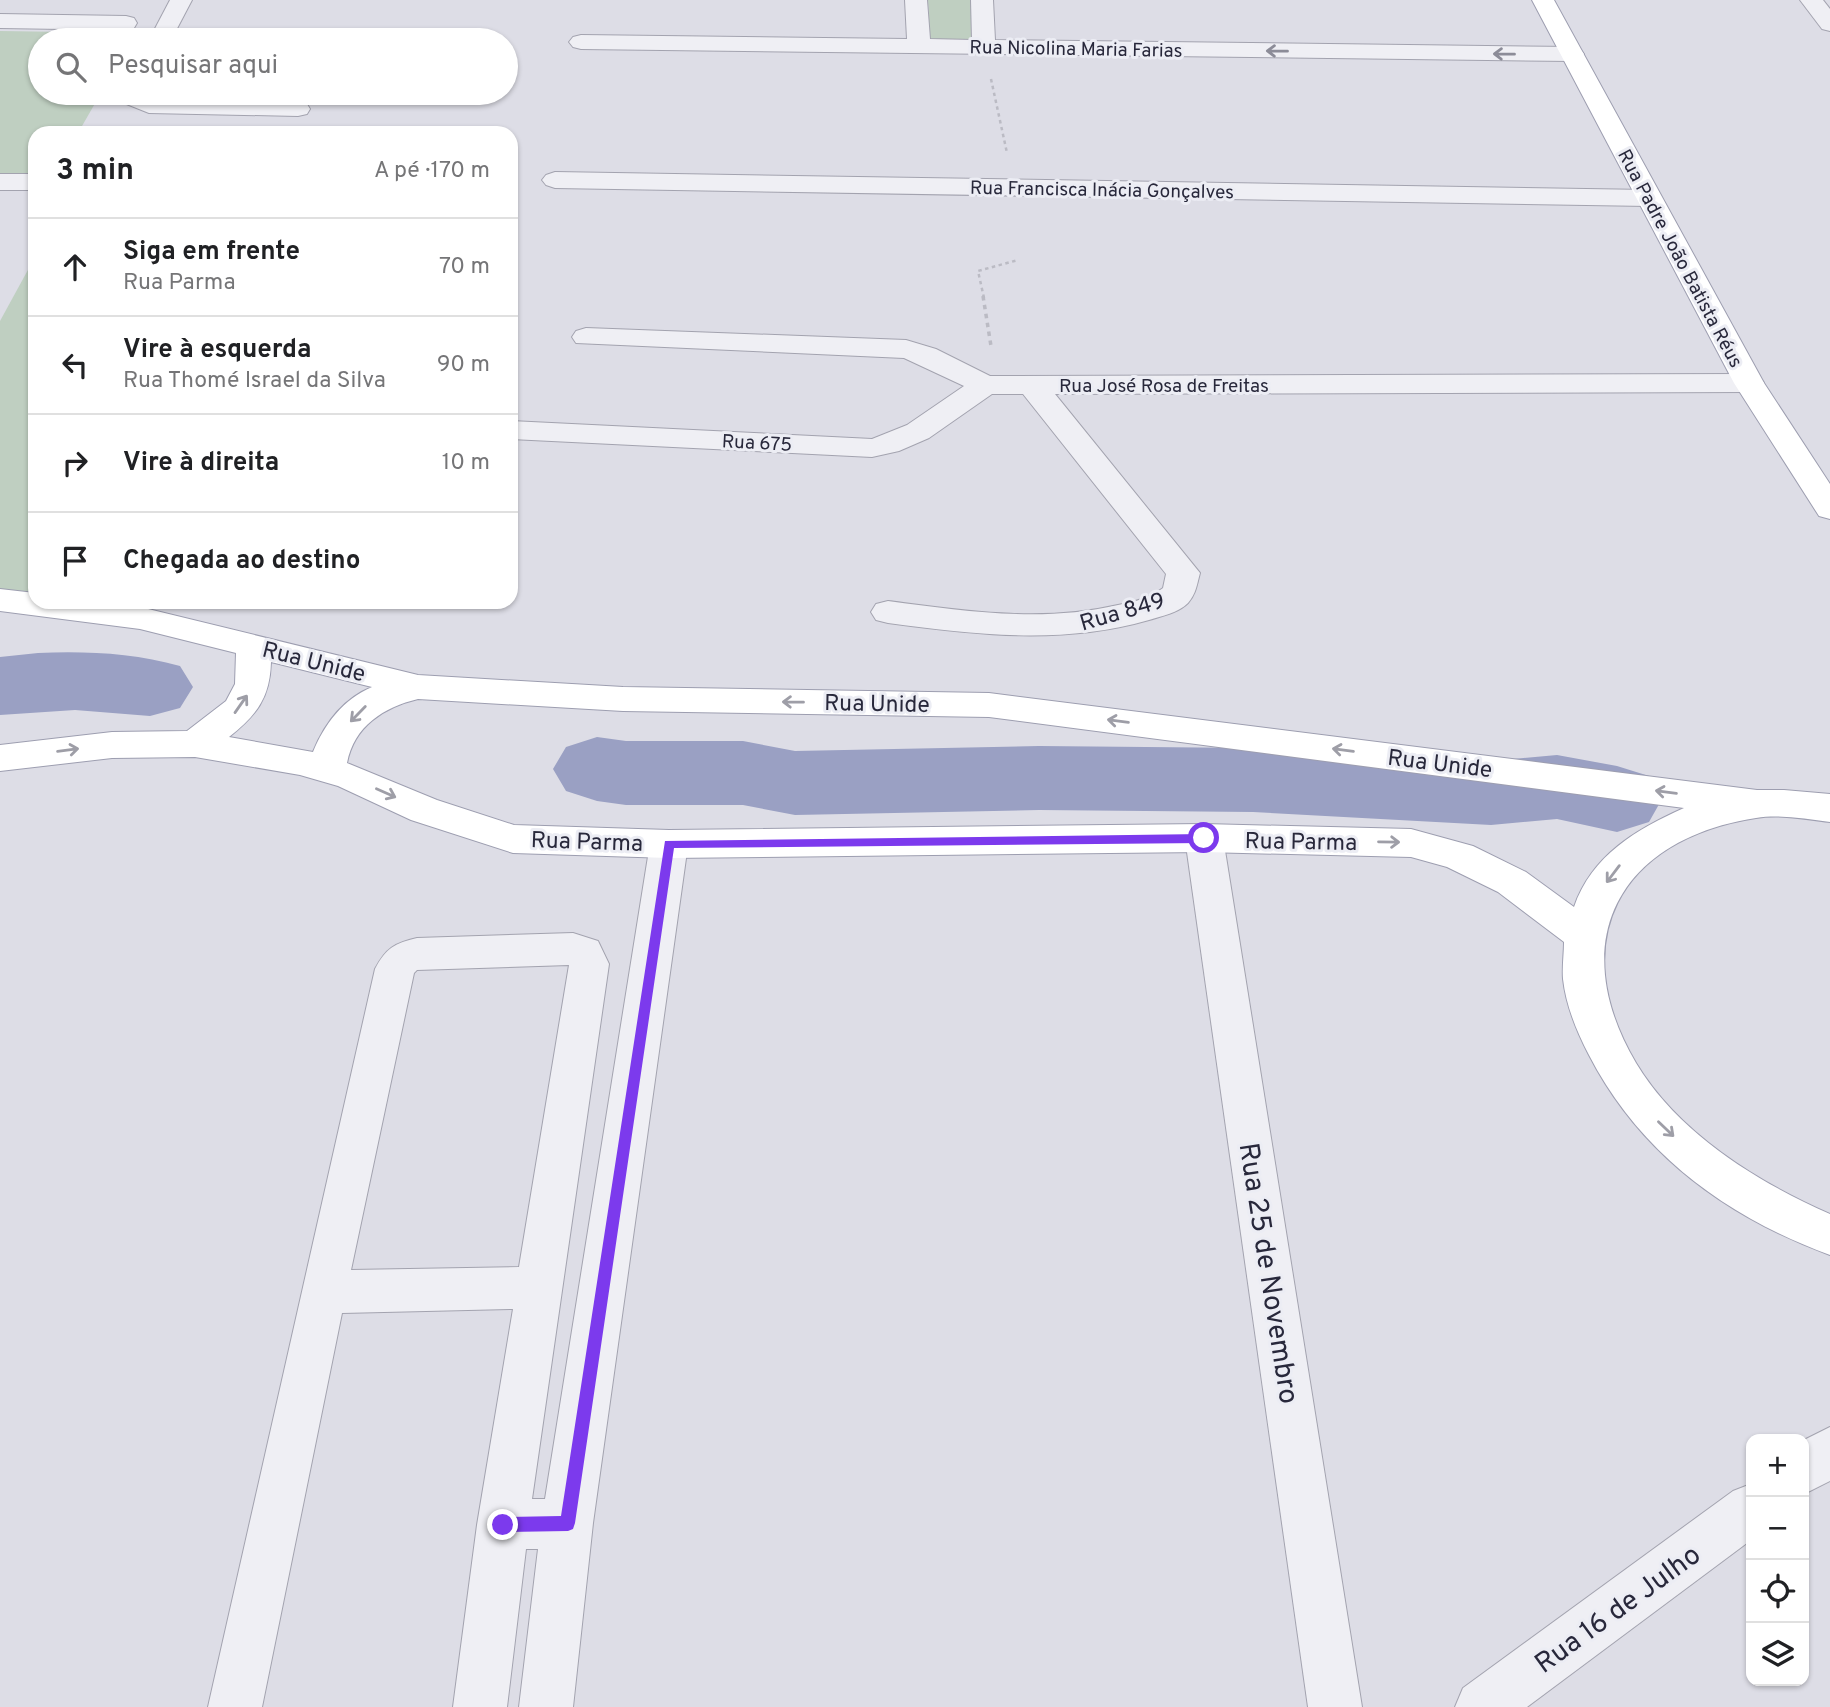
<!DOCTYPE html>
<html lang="pt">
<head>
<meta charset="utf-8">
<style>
	body { margin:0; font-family:Overpass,sans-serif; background:#f6f6f6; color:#202124 }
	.controls { position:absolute; right:21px; bottom:21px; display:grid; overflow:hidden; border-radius:14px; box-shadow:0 2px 5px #0004 }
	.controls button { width:63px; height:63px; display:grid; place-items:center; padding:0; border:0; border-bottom:2px solid #e0e0e0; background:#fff; color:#202124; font:35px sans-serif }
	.stop { position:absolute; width:21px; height:21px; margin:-16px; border:5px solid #7c3aed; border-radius:50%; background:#fff }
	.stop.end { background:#7c3aed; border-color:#fff; box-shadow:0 2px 7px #0008 }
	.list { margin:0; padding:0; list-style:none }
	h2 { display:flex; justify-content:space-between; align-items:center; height:91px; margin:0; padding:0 28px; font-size:30px }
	h2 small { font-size:23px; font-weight:400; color:#757577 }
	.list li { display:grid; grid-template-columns:46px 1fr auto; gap:21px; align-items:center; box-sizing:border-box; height:98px; padding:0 28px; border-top:2px solid #e0e0e0 }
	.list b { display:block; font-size:26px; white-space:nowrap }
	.list p { margin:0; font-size:23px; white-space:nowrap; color:#757577 }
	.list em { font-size:23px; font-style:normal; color:#757577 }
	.icon { flex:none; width:38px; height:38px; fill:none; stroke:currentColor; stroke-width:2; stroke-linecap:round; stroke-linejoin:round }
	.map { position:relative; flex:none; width:1830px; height:1707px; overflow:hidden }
	.search { position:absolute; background:#fff; box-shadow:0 2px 5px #0004; left:28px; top:28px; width:490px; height:77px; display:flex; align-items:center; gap:18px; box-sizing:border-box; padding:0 24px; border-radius:38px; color:#757577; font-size:26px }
	.panel { position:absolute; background:#fff; box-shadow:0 2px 5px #0004; left:28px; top:126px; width:490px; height:483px; border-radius:21px }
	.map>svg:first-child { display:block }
	.green { fill:#bfcfc1 }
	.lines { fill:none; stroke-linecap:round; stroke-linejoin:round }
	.river { fill:#9aa0c3; fill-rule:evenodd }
	.minor-casing { stroke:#a3a3af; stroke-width:2 }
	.major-casing { stroke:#9d9eb0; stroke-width:2 }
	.path-far1 { stroke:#bbbbc4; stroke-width:2.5; stroke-dasharray:3.5 3.5; stroke-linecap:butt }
	.path { stroke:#bbbbc4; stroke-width:3.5; stroke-dasharray:4.5 4.5; stroke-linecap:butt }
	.minor { fill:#efeff4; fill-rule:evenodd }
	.major { fill:#fff; fill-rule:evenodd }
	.oneway { stroke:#8c8c98 }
	.oneway2 { stroke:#9e9ea7 }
	.route { fill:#7c3aed }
	.labels { text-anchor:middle; stroke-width:6; stroke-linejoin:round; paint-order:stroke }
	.far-street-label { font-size:19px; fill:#28283b; stroke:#ecedf4 }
	.street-label { font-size:23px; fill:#28283b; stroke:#ecedf4 }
	.near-street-label { font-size:28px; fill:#28283b; stroke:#ecedf4 }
</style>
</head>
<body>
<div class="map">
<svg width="1830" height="1707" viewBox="0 0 1830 1707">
	<rect width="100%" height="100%" fill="#dddde6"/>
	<!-- green -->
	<g class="green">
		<polygon points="928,0 973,0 977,40 930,40"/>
		<polygon points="0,31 135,33 131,40 40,40 40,93 101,93 78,133 35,133 35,175 0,174"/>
		<polygon points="35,257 35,602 0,606 0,321"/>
	</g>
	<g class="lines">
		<!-- river -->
		<g class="river">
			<path d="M38 653C86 651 133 653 180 666L193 687 180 708 150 716 75 710 0 715V657Z"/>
			<polygon points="597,737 626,741 743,741 795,751 1039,746 1253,748 1491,761 1557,755 1617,766 1649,776 1662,799 1649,822 1617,832 1557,819 1491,825 1253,812 1039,810 795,815 743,805 626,805 597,801 566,791 553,769 566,747"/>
		</g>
		<!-- minor casing -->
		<g class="minor-casing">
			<g id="minor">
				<polygon points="170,0 192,0 171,40 149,40"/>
				<polygon points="905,0 927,0 930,39 972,40 971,0 993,0 995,40 1572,47 1580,49 1584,54 1580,59 1572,61 581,49 573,47 569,42 573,37 581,35 907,39"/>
				<polygon points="1800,0 1823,0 1830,9 1830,31 1822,29"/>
				<polygon points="0,14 126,16 134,18 137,23 134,28 126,30 0,28"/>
				<polygon points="122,93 146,93 154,99 298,102 307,104 310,109 307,114 298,116 149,113 124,103 121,98"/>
				<polygon points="555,172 1648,190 1657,192 1661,198 1657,204 1648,206 555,188 546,185 542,180 546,175"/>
				<rect x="0" y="174" width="35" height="16"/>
				<path d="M586 328 906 340 936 349 990 376 1749 374 1759 377 1764 383 1759 389 1749 392 1055 394 1200 573C1197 584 1196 594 1188 603 1178 613 1162 616 1149 620 1062 645 977 635 888 623L876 620 871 612 876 604 888 601C965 611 1041 623 1118 605 1134 602 1150 598 1163 588L1166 574 1023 394H992L929 438 899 451 872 457 511 439V421L872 439 907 425 964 386 904 358 576 343 572 337 576 331Z"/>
				<polygon points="1204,824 1218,828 1223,838 1362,1707 1308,1707 1185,838 1190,828"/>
				<path d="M669 830 683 834 688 844 593 1523 573 1707H519L538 1549H526L507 1707H453L477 1525 513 1309 342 1313 262 1707H208L375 969C386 948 395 943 417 938L573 933 598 941 609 964 532 1499H545L650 844 655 834ZM569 965 519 1267 351 1270 414 973 417 970Z"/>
				<polygon points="1830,1427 1830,1481 1804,1494 1804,1440"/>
				<polygon points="1751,1484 1751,1540 1527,1707 1455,1707 1463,1688 1733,1491"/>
			</g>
		</g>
		<!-- major casing -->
		<g class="major-casing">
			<g id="major">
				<polygon points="1532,0 1554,0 1764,383 1830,484 1830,519 1819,516 1734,383"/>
				<path d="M0 589 35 593V602H102L140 607 418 675 623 687 989 693 1757 790H1784L1830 794V822C1806 819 1780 814 1756 818 1619 839 1564 941 1636 1063 1678 1133 1757 1182 1830 1214V1255C1727 1217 1640 1154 1589 1055 1577 1032 1566 1006 1563 979 1562 967 1564 954 1564 942L1498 892 1447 867 1411 857 1204 852 669 858 513 853 411 820 338 786 300 775 195 757 112 758 0 771V745L112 732 187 731 226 701 235 684 236 653 140 629 0 611ZM271 662 372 687C343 699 324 725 313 752L229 737C256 715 270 699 271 662ZM418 699 623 711 989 717 1684 808C1637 829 1592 855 1574 907L1526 872 1473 846 1411 829 1204 824 669 830 514 825 437 800 347 763C354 726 384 707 418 699Z"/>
			</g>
		</g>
		<!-- path-far1 -->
		<g class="path-far1">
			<polyline points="991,79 1007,153"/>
			<polyline points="984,298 978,271 1018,260"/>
		</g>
		<!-- path -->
		<polyline class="path" points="983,296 991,346"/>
		<!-- minor -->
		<use href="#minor" class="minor"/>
		<!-- major -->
		<use href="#major" class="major"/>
	</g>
	<!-- one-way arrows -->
	<defs><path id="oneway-shaft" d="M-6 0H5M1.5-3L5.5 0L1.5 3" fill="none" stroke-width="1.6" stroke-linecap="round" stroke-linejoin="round" transform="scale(1.75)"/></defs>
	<g class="oneway">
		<use href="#oneway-shaft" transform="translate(1277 51) rotate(-179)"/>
		<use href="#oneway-shaft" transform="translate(1504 54) rotate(-179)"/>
	</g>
	<g class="oneway2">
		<use href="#oneway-shaft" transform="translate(793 702) rotate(-179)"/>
		<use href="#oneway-shaft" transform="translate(241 704) rotate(-55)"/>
		<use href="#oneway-shaft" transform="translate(358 714) rotate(134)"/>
		<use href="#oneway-shaft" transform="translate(1118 721) rotate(-173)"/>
		<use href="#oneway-shaft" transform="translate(68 750) rotate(-7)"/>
		<use href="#oneway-shaft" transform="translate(1343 750) rotate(-173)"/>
		<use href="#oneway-shaft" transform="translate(1666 792) rotate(-173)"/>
		<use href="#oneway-shaft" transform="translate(386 793) rotate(24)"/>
		<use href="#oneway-shaft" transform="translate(1389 842) rotate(1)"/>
		<use href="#oneway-shaft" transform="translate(1613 874) rotate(127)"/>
		<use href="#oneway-shaft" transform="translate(1666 1129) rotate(44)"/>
	</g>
	<!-- route -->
	<polygon class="route" points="1204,834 1210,838 1204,843 674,848 575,1523 573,1529 568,1531 503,1532 498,1530 496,1525 498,1519 503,1517 561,1516 665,841"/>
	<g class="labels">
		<!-- far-street labels -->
		<g class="far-street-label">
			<text transform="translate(1076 48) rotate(1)" y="7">Rua Nicolina Maria Farias</text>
			<text transform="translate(1102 189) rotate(1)" y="7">Rua Francisca Inácia Gonçalves</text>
			<text transform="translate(1681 258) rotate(62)" y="7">Rua Padre João Batista Réus</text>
			<text x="1164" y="392">Rua José Rosa de Freitas</text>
			<text transform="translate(757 442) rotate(3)" y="7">Rua 675</text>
		</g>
		<!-- street labels -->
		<g class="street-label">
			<text transform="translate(1122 611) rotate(-16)" y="8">Rua 849</text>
			<text transform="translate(314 661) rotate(14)" y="8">Rua Unide</text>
			<text transform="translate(877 703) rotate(1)" y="8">Rua Unide</text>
			<text transform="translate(1440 763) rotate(7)" y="8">Rua Unide</text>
			<text transform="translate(587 841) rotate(2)" y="8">Rua Parma</text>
			<text transform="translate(1301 841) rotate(1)" y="8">Rua Parma</text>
		</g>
		<!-- near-street labels -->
		<g class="near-street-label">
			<text transform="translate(1270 1273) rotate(81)" y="10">Rua 25 de Novembro</text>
			<text transform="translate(1617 1608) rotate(-36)" y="10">Rua 16 de Julho</text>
		</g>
	</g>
</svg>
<div class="controls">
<button>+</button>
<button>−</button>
<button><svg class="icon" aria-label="locate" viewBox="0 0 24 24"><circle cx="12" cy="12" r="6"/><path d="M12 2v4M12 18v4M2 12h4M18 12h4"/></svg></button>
<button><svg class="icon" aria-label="layers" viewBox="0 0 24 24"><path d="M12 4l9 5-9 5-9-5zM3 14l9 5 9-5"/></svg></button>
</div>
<div class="stop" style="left:1204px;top:838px"></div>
<div class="stop end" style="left:503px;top:1525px"></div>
<div class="search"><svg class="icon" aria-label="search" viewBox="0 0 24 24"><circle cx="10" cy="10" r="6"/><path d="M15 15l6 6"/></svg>Pesquisar aqui</div>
<section class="panel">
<h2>3 min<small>A pé · 170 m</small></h2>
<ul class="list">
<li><svg class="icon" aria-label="ahead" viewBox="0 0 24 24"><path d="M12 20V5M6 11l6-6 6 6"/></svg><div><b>Siga em frente</b><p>Rua Parma</p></div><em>70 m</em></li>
<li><svg class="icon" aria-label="left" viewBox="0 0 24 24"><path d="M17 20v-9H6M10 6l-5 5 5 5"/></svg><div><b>Vire à esquerda</b><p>Rua Thomé Israel da Silva</p></div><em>90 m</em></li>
<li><svg class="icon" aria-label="right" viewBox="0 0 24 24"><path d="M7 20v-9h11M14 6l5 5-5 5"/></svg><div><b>Vire à direita</b></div><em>10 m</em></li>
<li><svg class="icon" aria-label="arrive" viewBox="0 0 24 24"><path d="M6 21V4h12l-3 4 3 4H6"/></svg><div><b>Chegada ao destino</b></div></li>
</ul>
</section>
</div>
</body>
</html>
